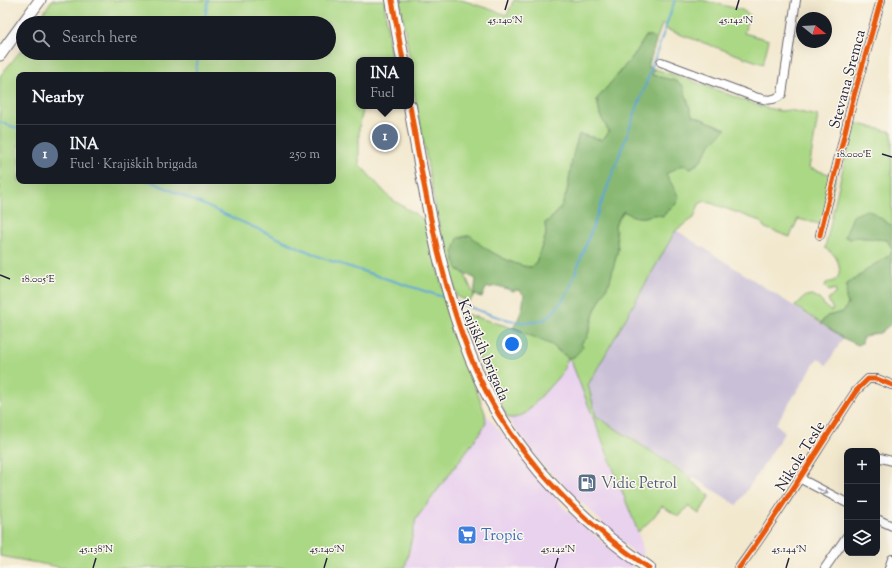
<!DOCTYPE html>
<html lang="en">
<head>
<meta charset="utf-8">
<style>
	body { margin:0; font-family:"Sorts Mill Goudy",serif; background:#20242c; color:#f1f3f6 }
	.controls { position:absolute; right:12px; bottom:12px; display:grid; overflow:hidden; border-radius:8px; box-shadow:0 4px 16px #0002 }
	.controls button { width:36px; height:36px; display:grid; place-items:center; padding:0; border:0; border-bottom:1px solid #363941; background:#171b24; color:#f1f3f6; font:20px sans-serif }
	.compass { position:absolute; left:796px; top:12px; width:36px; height:36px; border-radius:50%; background:#171b24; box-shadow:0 4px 16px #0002; rotate:108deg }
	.you { position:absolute; left:512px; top:344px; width:14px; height:14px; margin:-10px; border:3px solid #fff; border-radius:50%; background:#1a73e8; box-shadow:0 0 0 6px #1a73e833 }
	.badge { display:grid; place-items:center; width:26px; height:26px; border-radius:50%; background:#d690ce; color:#fff; font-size:13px; font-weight:700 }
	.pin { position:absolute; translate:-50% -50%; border:2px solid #fff; box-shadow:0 1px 4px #0006 }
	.popup { position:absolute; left:356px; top:57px; width:58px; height:52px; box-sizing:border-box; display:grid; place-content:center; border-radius:8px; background:#171b24; filter:drop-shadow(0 1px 3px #0005); font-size:13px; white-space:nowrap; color:#9ea1a6 }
	.popup b { font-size:15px; color:#f1f3f6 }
	.popup::after { content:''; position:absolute; left:50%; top:100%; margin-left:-8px; border:8px solid transparent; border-top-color:#171b24 }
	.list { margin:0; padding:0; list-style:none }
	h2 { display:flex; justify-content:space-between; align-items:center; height:52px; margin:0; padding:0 16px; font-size:17px }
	h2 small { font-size:13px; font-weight:400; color:#9ea1a6 }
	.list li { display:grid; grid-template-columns:26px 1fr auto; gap:12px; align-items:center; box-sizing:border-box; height:60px; padding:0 16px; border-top:1px solid #363941 }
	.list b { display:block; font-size:15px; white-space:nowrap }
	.list p { margin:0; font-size:13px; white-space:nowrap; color:#9ea1a6 }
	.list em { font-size:13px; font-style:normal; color:#9ea1a6 }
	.icon { flex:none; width:22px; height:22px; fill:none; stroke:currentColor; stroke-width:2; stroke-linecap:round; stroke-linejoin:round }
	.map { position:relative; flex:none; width:892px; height:568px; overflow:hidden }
	.search { position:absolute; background:#171b24; box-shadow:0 4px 16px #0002; left:16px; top:16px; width:320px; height:44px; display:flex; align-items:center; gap:10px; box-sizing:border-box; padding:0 14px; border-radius:22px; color:#9ea1a6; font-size:15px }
	.panel { position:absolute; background:#171b24; box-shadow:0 4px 16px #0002; left:16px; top:72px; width:320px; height:112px; border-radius:8px }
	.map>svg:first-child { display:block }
	.built { fill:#e9d2ee }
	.industrial { fill:#c9bfd7 }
	.green { fill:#abd885; stroke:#667d60; fill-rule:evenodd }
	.forest { fill:#88b872; stroke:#556d56 }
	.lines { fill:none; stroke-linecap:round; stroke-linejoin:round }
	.stream { stroke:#5fa6d5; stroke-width:2 }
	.street-casing { stroke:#6b676e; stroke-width:10 }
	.secondary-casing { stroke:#6b676e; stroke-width:13 }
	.primary-casing { stroke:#6b676e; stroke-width:14 }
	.street { stroke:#fff; stroke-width:8 }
	.secondary { stroke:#fff; stroke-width:11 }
	.primary { stroke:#fff; stroke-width:12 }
	.cycleway-casing { stroke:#fbf7ec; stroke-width:8 }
	.cycleway { stroke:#e8590c; stroke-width:5 }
	.oneway { stroke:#9c9ca7 }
	.ticks { fill:none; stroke:#22223b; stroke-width:1.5 }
	.labels { text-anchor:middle; stroke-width:3; stroke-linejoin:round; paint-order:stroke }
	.street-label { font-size:15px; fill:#22223b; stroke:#fbf7ec }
	.service-label { font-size:15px; fill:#4e5e75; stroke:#fbf7ec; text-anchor:start }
	.shop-label { font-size:15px; fill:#366cbe; stroke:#fbf7ec; text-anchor:start }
	.ticks-label { font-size:10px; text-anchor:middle; fill:#22223b; stroke:#fbf7ec; stroke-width:3; stroke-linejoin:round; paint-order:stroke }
</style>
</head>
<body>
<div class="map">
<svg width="892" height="568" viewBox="0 0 892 568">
	<rect width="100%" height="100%" fill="#fbf7ec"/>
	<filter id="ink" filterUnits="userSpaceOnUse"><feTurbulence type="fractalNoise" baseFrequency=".025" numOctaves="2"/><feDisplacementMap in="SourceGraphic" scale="8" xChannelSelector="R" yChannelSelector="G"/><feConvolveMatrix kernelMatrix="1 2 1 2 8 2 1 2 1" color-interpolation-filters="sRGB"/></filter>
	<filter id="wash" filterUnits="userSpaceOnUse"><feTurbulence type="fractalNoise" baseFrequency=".012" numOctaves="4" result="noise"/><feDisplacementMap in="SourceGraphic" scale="16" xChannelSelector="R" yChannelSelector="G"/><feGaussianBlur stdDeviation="0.9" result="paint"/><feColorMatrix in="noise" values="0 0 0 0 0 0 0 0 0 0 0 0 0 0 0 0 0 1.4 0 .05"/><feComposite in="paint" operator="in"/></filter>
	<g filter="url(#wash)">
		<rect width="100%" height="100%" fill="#f2e8ce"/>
		<!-- built -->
		<g class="built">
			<polygon points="568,358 571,361 638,532 644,553 639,558 541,463 507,417 510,418 562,373"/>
			<polygon points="485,413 562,506 602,542 632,566 631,568 405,568 416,519 480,433 486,423"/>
		</g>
		<!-- industrial -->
		<polygon class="industrial" points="676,230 843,338 827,365 818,358 776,424 785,432 737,505 596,416 588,385"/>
		<!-- green -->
		<g class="green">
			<path d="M52 0H384L391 59 359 60V106H364L359 128V164L390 198 426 221 444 294 470 374 485 413 486 423 480 433 416 519 405 568H64L0 556V76L23 48V53H329V23H37ZM19 75H333V181H19Z"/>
			<path d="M400 0H462L507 15 514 0H702L742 10 750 15 744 33 769 40 763 64 665 29 666 26 662 24 656 41 651 36H646L635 54 597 99 600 115 609 132 602 140 579 134C577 141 575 148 573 155 568 181 570 207 545 223L546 235 536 262 532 267C520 268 496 255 485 248 480 245 475 240 470 235L454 253C458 262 453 267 464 273L474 295 470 301 457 297C442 247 433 196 424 144 419 117 411 88 411 60H410Z"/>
			<path d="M654 69 687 79 759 106 780 111 789 110 818 116 809 168 836 176 824 225 798 219 790 237 765 228 760 221 705 201 699 204 694 218 676 230 588 385 596 416 692 478 690 480 710 496 699 514 688 506 679 517 662 506 652 519 638 532 571 361 568 358 562 373 526 413C520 416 514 420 507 417 491 383 473 349 462 313L513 328 552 345 560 353 581 343 587 338 595 310 610 281 618 249 615 225 624 211C630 214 635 218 643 217 653 216 651 213 663 216L676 204 666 174 682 164 691 168 700 162 709 146 726 129 692 115 683 86 676 81 652 75Z"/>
			<path d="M855 123 892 132V226L887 223 853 216 845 237 850 239 855 237 887 240 892 249 890 255 869 268 861 275 847 284 846 298 848 304 843 312 827 316 821 323 795 306 806 296 811 295 817 297 830 311 833 310 828 299 836 293 835 289 829 291 825 287 826 283C829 282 833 282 835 280 843 274 839 260 833 254 831 252 827 250 825 248L841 176Z"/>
		</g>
		<!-- forest -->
		<g class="forest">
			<path d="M646 36H651L656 41 648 67 654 69 652 75 676 81 683 86 692 115 726 129 709 146 700 162 691 168 682 165 666 174 679 197 676 204 662 216C651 213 653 216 643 217 635 218 629 214 623 211L615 225 618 249 610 281 595 310 587 338 581 343 583 347 574 357 568 358 552 345 513 328C520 317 523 308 524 295L519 290 513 291 498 286 486 288 482 297 474 295 476 279 458 270 456 266 453 253 458 238 470 235C475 239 480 245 485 248 496 255 520 268 532 267L536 262 546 235 545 223C570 207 568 180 573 155 575 148 577 141 579 134L602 140 609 132 600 115 597 99 635 54Z"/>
			<polygon points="869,210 892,226 892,249 887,240 856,237 850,239 845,237 853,216 864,211"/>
			<polygon points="892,249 892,323 880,333 872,334 863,337 862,343 858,345 843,338 821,323 827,316 843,312 848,304 846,298 847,284 861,275 869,268 890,255"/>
		</g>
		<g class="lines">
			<!-- stream -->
			<g class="stream">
				<polyline points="204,23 208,0"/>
				<polyline points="195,75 199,53"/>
				<polyline points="0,122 19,129"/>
				<polyline points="150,181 325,259 443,297"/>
				<path d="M456 302C479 310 520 329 543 320 553 316 564 299 569 290L646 84 675 0"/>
			</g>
		</g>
	</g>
	<g filter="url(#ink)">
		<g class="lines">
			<!-- street casing -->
			<g class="street-casing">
				<g id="street">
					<path d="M661 62 755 97C765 100 774 102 782 94L796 0"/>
					<polyline points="820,235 853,99 881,0"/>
					<polyline points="877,457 892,461"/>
					<polyline points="799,478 847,503"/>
					<polyline points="877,519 892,526"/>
					<path d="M739 568C781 511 817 450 856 391L868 379H877L892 385"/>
					<polyline points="825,568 847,536"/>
					<polyline points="889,568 892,559"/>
				</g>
			</g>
			<!-- secondary casing -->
			<g class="secondary-casing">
				<polyline id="secondary" points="0,55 40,0"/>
			</g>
			<!-- primary casing -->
			<g class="primary-casing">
				<g id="primary">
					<polyline points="392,0 403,60"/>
					<path d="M410 106C418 155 427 203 438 252 452 308 469 365 499 415 537 476 590 528 649 568"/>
				</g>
			</g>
			<!-- street -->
			<use href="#street" class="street"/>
			<!-- secondary -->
			<use href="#secondary" class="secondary"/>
			<!-- primary -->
			<use href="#primary" class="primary"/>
			<!-- cycleway casing -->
			<g class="cycleway-casing">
				<g id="cycleway">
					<polyline points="392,0 403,60"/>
					<path d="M410 106C418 155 427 203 438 252 452 308 469 365 499 415 537 476 590 528 649 568"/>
					<polyline points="820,235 853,99 881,0"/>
					<path d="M739 568C781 511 817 450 856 391L868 379H877L892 385"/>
				</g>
			</g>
			<!-- cycleway -->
			<use href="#cycleway" class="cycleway"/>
		</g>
		<!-- one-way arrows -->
		<defs><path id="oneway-shaft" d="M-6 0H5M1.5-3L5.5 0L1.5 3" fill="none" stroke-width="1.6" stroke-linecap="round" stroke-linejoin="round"/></defs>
		<use class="oneway" href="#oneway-shaft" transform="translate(823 491) rotate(28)"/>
	</g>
	<!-- ticks -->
	<path class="ticks" d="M505 10 508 0M736 10 739 0M882 154 892 157M0 275 10 279M93 568 96 558M324 568 327 558M555 568 558 558M786 568 789 558"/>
	<!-- icons -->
	<defs>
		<g id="fuel-square" transform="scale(1)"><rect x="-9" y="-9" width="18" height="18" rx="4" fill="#5c6f8a" stroke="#fbf7ec"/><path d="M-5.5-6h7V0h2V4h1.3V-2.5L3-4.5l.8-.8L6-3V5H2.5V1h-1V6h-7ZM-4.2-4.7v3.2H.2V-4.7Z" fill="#fff"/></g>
		<g id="supermarket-square" transform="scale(1)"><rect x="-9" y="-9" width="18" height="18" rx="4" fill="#3f7fe0" stroke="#fbf7ec"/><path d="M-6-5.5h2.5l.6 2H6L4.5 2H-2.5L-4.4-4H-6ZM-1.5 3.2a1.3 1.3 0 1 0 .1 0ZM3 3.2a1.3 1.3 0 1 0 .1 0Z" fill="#fff"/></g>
	</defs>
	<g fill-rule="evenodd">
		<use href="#fuel-square" x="587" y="483"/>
		<use href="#supermarket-square" x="467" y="535"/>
	</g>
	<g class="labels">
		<!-- street labels -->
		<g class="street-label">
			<text transform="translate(847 79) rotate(-75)" y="5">Stevana Sremca</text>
			<text transform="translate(484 350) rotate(67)" y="5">Krajiških brigada</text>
			<text transform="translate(800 456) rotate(-58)" y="5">Nikole Tesle</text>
		</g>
		<!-- service labels -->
		<g class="service-label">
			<text x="601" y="488">Vidic Petrol</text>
		</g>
		<!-- shop labels -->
		<g class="shop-label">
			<text x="481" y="540">Tropic</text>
		</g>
	</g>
	<g class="ticks-label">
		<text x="505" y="23">45.140°N</text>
		<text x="736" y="23">45.142°N</text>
		<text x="854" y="157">18.000°E</text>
		<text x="38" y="282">18.005°E</text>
		<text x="96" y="552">45.138°N</text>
		<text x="327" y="552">45.140°N</text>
		<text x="558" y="552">45.142°N</text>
		<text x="789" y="552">45.144°N</text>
	</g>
</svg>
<div class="controls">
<button>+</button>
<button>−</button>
<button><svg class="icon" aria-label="layers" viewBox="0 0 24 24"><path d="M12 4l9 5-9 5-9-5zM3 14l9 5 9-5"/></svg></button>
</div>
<svg class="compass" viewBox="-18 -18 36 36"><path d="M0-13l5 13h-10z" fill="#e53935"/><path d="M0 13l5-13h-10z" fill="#9ea1a6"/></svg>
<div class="you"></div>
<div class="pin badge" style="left:385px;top:137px;background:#5c6f8a">1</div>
<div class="popup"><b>INA</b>Fuel</div>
<div class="search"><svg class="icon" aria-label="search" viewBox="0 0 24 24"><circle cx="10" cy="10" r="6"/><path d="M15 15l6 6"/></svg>Search here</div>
<section class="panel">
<h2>Nearby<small></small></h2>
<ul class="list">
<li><span class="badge" style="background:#5c6f8a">1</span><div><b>INA</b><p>Fuel · Krajiških brigada</p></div><em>250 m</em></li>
</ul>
</section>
</div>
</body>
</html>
